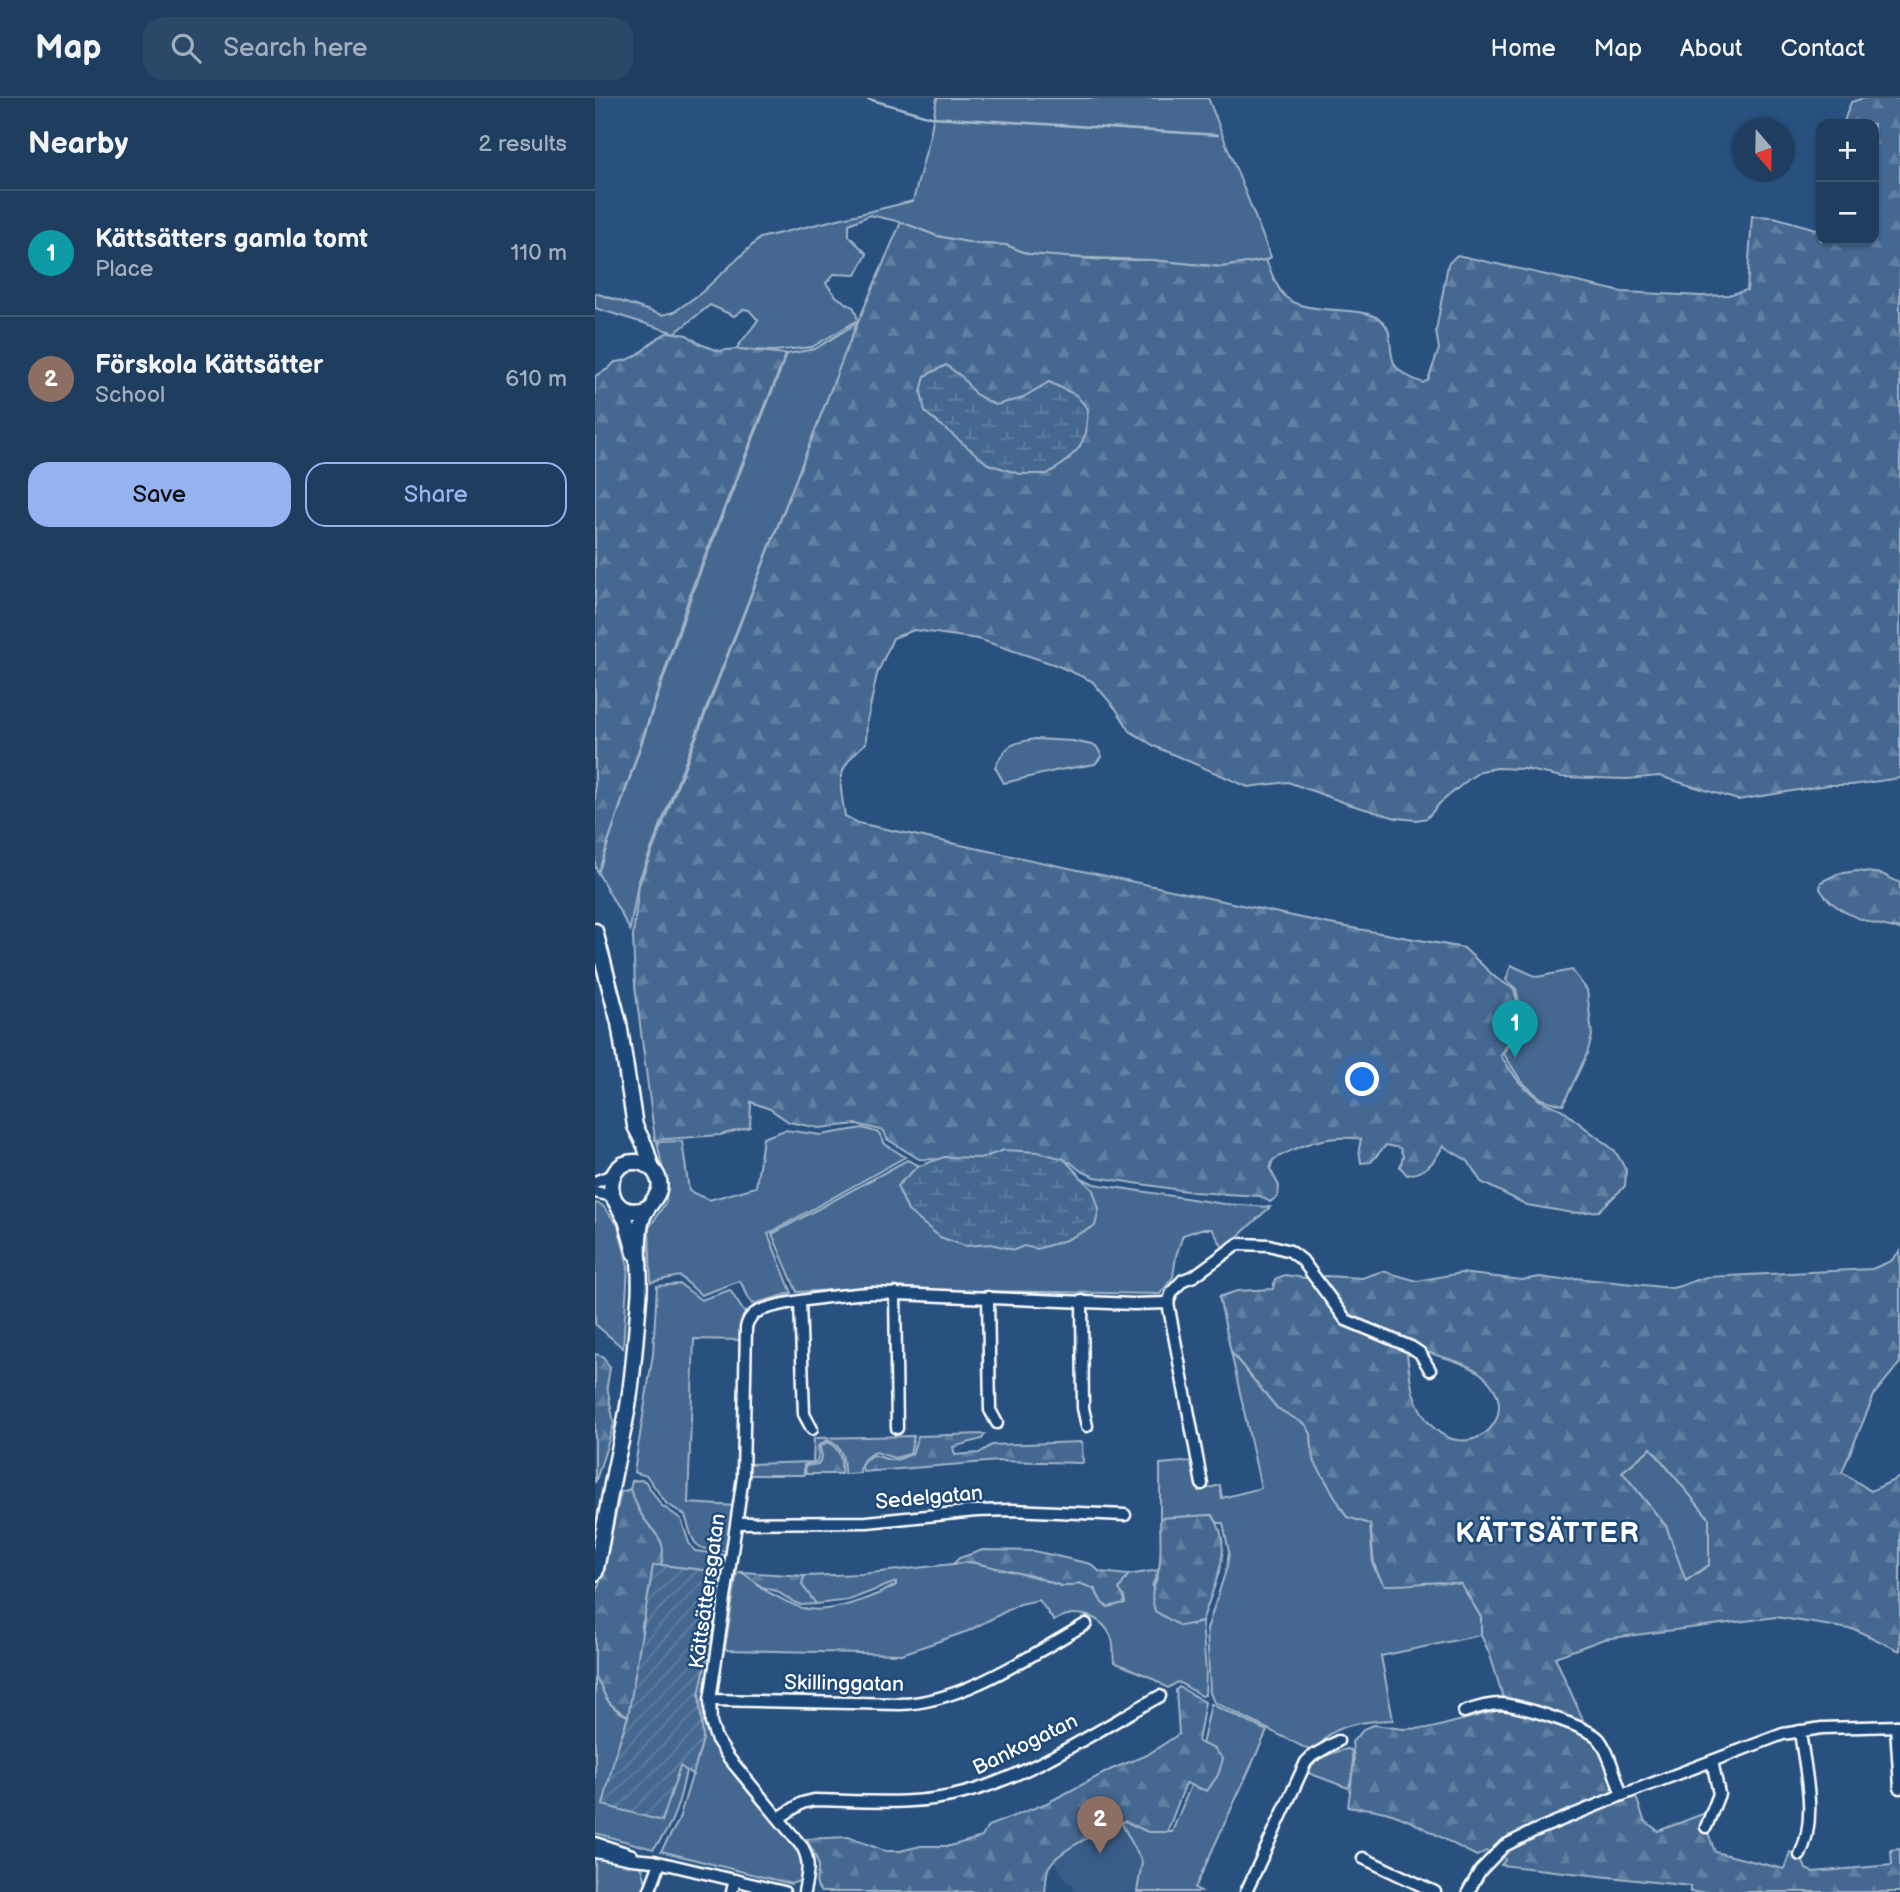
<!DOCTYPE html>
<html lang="en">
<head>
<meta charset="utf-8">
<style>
	body { margin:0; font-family:"Balsamiq Sans",sans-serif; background:#2b4868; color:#f1f3f6 }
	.controls { position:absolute; right:21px; top:21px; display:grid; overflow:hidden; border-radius:14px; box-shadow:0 2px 5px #0004 }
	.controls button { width:63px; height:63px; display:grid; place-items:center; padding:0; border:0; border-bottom:2px solid #3c5674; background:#1e3d5f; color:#f1f3f6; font:35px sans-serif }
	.compass { position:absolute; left:1137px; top:21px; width:63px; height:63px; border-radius:50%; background:#1e3d5f; box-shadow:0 2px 5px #0004; rotate:160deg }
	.you { position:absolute; left:768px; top:982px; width:24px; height:24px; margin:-18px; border:5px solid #fff; border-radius:50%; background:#1a73e8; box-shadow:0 0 0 10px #1a73e833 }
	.badge { display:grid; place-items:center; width:46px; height:46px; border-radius:50%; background:#95b2f1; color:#fff; font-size:23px; font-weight:700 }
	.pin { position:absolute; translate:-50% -58px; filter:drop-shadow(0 2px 4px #0008) }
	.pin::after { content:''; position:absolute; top:37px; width:24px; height:21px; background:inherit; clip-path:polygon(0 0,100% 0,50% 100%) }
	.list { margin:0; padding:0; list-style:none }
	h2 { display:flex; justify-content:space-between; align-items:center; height:91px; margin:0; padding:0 28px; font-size:30px }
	h2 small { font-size:23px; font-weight:400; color:#a1aebd }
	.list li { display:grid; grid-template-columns:46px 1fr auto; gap:21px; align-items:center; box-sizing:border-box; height:126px; padding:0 28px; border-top:2px solid #3c5674 }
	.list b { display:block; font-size:26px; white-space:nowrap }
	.list p { margin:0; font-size:23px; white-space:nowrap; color:#a1aebd }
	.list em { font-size:23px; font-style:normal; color:#a1aebd }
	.actions { display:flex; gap:14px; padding:21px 28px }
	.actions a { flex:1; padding:16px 0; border:2px solid #95b2f1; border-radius:21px; text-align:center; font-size:24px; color:#95b2f1 }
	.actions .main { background:#95b2f1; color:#111 }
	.icon { flex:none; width:38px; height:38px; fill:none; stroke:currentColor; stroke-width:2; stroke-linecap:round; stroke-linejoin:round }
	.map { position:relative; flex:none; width:1305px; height:1794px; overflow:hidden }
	header { display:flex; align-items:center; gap:42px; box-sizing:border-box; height:98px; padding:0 35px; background:#1e3d5f; border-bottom:2px solid #3c5674 }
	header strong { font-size:33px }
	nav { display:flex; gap:38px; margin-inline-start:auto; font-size:24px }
	.search { width:490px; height:63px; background:#2b4868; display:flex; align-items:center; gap:18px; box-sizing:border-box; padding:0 24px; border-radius:21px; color:#a1aebd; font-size:26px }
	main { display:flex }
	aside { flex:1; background:#1e3d5f }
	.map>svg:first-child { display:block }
	.built { fill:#375d88 }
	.green { fill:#446890; stroke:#a2b4c8; stroke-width:2 }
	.forest { fill:url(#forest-firs); stroke:#a2b4c8; stroke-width:2; fill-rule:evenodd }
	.wetland { fill:url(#wetland-marsh); stroke:#a2b4c8; stroke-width:2 }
	.garden { fill:url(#garden-furrows); stroke:#a2b4c8; stroke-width:2 }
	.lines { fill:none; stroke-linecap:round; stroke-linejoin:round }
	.stream { stroke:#aabbcd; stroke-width:2.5 }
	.street-casing { stroke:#fff; stroke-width:15 }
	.secondary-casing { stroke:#fff; stroke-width:19 }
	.street { stroke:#1f4a7a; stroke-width:10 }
	.secondary { stroke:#1f4a7a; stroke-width:14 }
	.labels { text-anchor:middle; stroke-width:5; stroke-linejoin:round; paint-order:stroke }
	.street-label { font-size:21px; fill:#fff; stroke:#1f4a7a }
	.district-label { font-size:28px; font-weight:bold; letter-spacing:2px; fill:#fff; stroke:#1f4a7a }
</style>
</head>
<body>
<header>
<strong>Map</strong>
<div class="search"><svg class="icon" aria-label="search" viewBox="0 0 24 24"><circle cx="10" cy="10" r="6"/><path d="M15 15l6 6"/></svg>Search here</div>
<nav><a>Home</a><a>Map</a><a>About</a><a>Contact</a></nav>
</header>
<main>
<aside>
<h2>Nearby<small>2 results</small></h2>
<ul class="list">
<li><span class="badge" style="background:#0f9aa8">1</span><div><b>Kättsätters gamla tomt</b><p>Place</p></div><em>110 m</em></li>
<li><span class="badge" style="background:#8d6e63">2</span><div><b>Förskola Kättsätter</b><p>School</p></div><em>610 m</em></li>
</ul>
<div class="actions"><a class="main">Save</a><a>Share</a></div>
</aside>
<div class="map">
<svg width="1305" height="1794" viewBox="0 0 1305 1794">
	<defs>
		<pattern id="forest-firs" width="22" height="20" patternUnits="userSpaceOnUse" patternTransform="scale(1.75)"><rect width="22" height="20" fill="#446890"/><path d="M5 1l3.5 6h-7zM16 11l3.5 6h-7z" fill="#607fa1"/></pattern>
		<pattern id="wetland-marsh" width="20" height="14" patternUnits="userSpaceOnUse" patternTransform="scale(1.75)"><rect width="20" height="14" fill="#446890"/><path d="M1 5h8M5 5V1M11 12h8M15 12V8" fill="none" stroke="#607fa1"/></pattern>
		<pattern id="garden-furrows" width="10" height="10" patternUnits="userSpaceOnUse" patternTransform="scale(1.75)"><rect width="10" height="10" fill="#446890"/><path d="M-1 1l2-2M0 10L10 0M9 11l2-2" fill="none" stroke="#607fa1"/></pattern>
	</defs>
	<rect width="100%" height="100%" fill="#28517f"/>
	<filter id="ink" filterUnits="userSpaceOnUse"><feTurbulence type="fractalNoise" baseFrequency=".0143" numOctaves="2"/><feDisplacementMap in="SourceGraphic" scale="14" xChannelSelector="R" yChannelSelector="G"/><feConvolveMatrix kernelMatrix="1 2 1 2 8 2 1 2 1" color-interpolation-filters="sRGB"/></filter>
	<g filter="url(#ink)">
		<!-- built -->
		<polygon class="built" points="526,1724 547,1764 542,1794 479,1794 478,1786 473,1785 459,1762 474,1751"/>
		<!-- green -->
		<g class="green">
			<polygon points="342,0 613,0 676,159 671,162 627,169 556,162 466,159 433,156 411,147 382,146 342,138 306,124 275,117 254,126 254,138 272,156 261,177 239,176 231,185 242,199 259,210 263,222 217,249 179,253 141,251 163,222 154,212 149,211 139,218 115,207 80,235 0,210 0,195 67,217 79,214 106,195 165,140 318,103 335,38"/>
			<polygon points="262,225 43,785 35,832 3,775 99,490 192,256 220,251"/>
			<path d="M440 641 478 643 501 648 507 658 500 666 464 672 409 685 400 669C411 647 416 645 440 641Z"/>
			<polygon points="916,867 942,879 977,872 992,892 997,938 992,956 968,1007 946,1001 926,983 909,956 928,921 921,891 911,882"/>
			<polygon points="268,1030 284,1035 290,1046 310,1059 173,1136 197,1195 157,1206 145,1183 106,1197 85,1178 56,1184 54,1130 71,1104 72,1092 62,1044 87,1043 94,1093 114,1102 161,1089 168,1040 190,1032 226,1037"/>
			<polygon points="312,1062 325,1068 370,1066 471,1072 499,1086 629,1106 675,1109 629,1151 617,1131 606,1131 588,1137 581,1158 578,1179 565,1196 334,1192 301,1189 202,1194 177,1136"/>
			<polygon points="0,1105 7,1107 23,1127 33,1168 28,1250 0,1226"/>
			<path d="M85 1186 106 1202 135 1192 151 1217 145 1232V1242L99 1241 93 1405 140 1408 132 1453C97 1451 100 1449 90 1417L71 1405 52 1378 39 1374 58 1256 62 1188Z"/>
			<path d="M636 1254 682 1310 711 1326 716 1336 718 1360 752 1419 775 1425 778 1468 790 1487C815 1488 840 1481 866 1486L886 1519V1537L786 1558 798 1622C780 1622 753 1625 737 1635 729 1639 728 1647 716 1653L619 1604 615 1595 612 1531 632 1469 634 1454 628 1425H623L617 1417 565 1420V1366L598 1363 603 1393 625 1387 627 1400 666 1390Z"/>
			<path d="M319 1338 315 1356 299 1360 281 1354C270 1358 265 1364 265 1375L249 1376C249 1360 248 1348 232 1342L223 1348 224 1358 221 1364 209 1367V1377H154V1366L218 1364 219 1340Z"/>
			<polygon points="1056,1350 1114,1420 1114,1467 1090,1483 1071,1428 1027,1374"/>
			<path d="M45 1382 50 1383 66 1407 86 1421 94 1445 100 1453 132 1457C128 1482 125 1507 121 1532 114 1572 99 1614 122 1652 144 1688 177 1718 202 1752L208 1765 209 1777 204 1783 196 1786 66 1753 83 1724 108 1641 104 1597 123 1474 66 1467C71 1442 63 1440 50 1422 43 1413 39 1401 35 1391L37 1383Z"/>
			<path d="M376 1464 441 1479 466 1488H477L484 1485C507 1490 499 1500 513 1509L529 1505 524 1491 533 1477 564 1472 557 1488 597 1527 607 1524 611 1574 610 1597 607 1598 583 1584 573 1590 555 1579 519 1564C518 1557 519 1547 517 1541 508 1517 479 1509 459 1523L444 1502 425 1506 373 1533 307 1556 132 1552 130 1550 142 1474C157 1475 161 1488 173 1494 183 1499 196 1507 207 1510 234 1517 277 1500 301 1487V1484L254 1502 221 1506 207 1487 209 1478 267 1476Z"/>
			<path d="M0 1580C13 1590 9 1609 33 1618L20 1657 67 1723 85 1668 91 1672C86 1700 78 1730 58 1751L0 1735Z"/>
			<polygon points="616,1606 672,1633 600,1790 606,1794 542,1794 547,1764 526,1724 530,1723 553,1734 577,1734 596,1687 605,1691 620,1651 607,1647"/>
			<path d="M752 1651 756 1652C759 1665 759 1678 753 1690L711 1674C722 1659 734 1656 752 1651Z"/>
			<polygon points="0,1759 35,1764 47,1770 52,1788 49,1794 0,1794"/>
		</g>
		<!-- forest -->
		<g class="forest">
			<path d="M1269 0H1305V680L1257 687H1233L1143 702 1064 678 1032 681 967 679 929 671 902 670 886 673 874 681 845 705 832 720 821 722 801 720 753 706 693 684 653 689 561 649 535 633 521 611 497 583 461 567 383 541 319 532 298 540 282 576 272 624 271 645C240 671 244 681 250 718L263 725 735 826 869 850 901 880 919 891 926 921 906 958 924 984 944 1002 966 1011 1020 1053 1031 1072 1030 1088 1004 1113 978 1115 932 1107 886 1084 873 1063 848 1048C839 1065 832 1074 812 1077L805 1069 808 1058 805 1050 791 1047 776 1064 766 1065 764 1051 766 1041C734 1036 706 1046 678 1062L675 1071 684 1088 683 1098 675 1104 665 1098 598 1094 500 1079 486 1073 475 1064 324 1061 292 1041 289 1033 262 1026 224 1030 194 1024 175 1011 156 1004 155 1029 125 1037 60 1042 40 888 38 838 44 787 252 250 306 124 342 138 382 146 411 147 433 156 509 162H556L627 169 671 162C676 173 680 187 688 196 704 218 757 207 781 219 802 229 791 251 800 267 805 276 819 281 828 285L833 282 844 251 841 233 853 166 862 157 1027 194 1106 198 1133 197 1152 192 1157 118 1179 119 1224 132 1226 124V142H1279V26H1248L1256 4Z"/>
			<path d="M74 234 92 237 105 246 124 253 141 251 191 256 97 490 3 775 0 768V278L13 271 20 264C48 262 51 243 74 234Z"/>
			<path d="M1262 773 1287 776 1305 785V831C1276 826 1241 817 1225 791L1226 784 1242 776Z"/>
			<path d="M1305 1153V1265L1280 1295 1247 1374 1276 1393 1305 1379V1553L1261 1532 1181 1519 1009 1541 960 1559 993 1633 999 1636 1027 1697 1039 1693 1049 1722 1063 1733 1118 1712 1111 1729 1120 1754 1189 1771 1195 1754 1205 1757 1211 1771 1217 1774 1297 1767 1296 1752 1305 1751V1794H1095V1788L906 1767 910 1762 908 1757 891 1753 882 1758C853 1745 827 1726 797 1716 790 1714 782 1712 775 1711 767 1709 761 1712 753 1709L759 1663 757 1644 770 1630 779 1627 808 1631 837 1630 905 1612 908 1599 895 1557 886 1537V1519L866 1486C840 1481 816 1488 790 1487 774 1467 779 1450 775 1426L752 1419 718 1361 716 1336 711 1327 682 1310 636 1254 624 1199 642 1193 678 1191 680 1181 690 1177 710 1180 731 1178 767 1180 788 1173 822 1183 866 1175 927 1182 945 1179 966 1182 980 1180 1077 1190C1090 1188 1100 1181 1113 1179L1277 1171 1296 1163ZM835 1255C850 1260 872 1265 885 1275 944 1323 849 1389 818 1294 815 1283 814 1269 812 1257ZM1056 1350 1114 1420V1467L1091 1483 1071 1428 1027 1374Z"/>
			<polygon points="0,1256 8,1258 15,1270 12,1288 19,1326 0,1385"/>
			<path d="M390 1336 387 1341 358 1349 360 1357 384 1355 397 1347 487 1344 488 1365 404 1363 268 1374 267 1368C281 1347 282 1363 299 1362 304 1362 312 1358 317 1356L323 1338Z"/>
			<path d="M233 1344C246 1352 247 1361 246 1376H211L210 1368 223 1366 227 1359 225 1349Z"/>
			<path d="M35 1391C39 1401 43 1413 50 1422 63 1440 72 1443 66 1467L58 1468 51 1514 46 1529 48 1542 36 1619C24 1614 14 1607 9 1596 6 1589 6 1585 0 1580V1503L26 1394Z"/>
			<path d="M617 1417C642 1450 617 1489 607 1524L585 1528 560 1513C553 1488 561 1492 564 1470 567 1455 565 1436 565 1420Z"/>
			<polygon points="388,1452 439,1453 496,1466 505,1474 533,1477 524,1491 529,1499 530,1505 513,1509 507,1505 500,1491 484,1485 477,1488 466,1488 441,1479 376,1464 358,1466 364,1460"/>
			<polygon points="147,1474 209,1478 207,1487 221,1506 206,1507 199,1504 181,1493 167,1489"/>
			<path d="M584 1589 610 1604 603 1644 620 1651 628 1661 623 1677 612 1693 591 1685 572 1734H553L530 1723C511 1731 460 1752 453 1771 451 1778 451 1787 450 1794H226C217 1785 224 1778 223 1767 222 1758 216 1749 211 1741L253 1739 290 1753H305L326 1748H355L387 1739 393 1728 452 1705 517 1671 552 1657 584 1636 581 1592Z"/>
		</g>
		<!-- wetland -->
		<g class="wetland">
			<polygon points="351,267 367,279 380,296 400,307 425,301 454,284 481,297 493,311 491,335 484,350 468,366 452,376 425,376 393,366 330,314 326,294 330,278"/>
			<polygon points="409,1052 443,1054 469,1061 498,1092 504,1111 500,1128 471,1142 442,1151 429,1148 419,1152 396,1146 370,1148 345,1139 313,1113 302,1088 322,1069 349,1059 387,1060"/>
		</g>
		<!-- garden -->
		<polygon class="garden" points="66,1467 124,1474 121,1516 104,1597 108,1641 98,1677 85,1668 67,1723 8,1707 20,1657 33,1619 58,1468"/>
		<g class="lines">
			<!-- stream -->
			<polyline class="stream" points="270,0 336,19 623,37"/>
			<!-- street casing -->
			<g class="street-casing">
				<g id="street">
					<polyline points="0,1084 20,1076"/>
					<polyline points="0,1094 18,1098"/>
					<polyline points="300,1195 302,1330"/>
					<polyline points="393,1199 395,1312 402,1325"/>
					<polyline points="487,1203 488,1310 492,1328"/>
					<polyline points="205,1204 209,1316 217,1331"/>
					<polyline points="573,1205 577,1194 588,1182 599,1178 643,1146 674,1147 695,1153 707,1162 751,1222 816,1249 825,1255 835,1272"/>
					<polyline points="142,1425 272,1424 381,1413 417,1412 530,1417"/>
					<path d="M115 1602 305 1606C367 1605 438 1556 491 1526"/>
					<path d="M869 1614C880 1610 894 1606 906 1606 924 1607 994 1629 1004 1641 1016 1657 1020 1680 1027 1697"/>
					<polyline points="1301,1628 1305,1690"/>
					<path d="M1205 1633C1210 1674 1223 1719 1205 1757"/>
					<path d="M184 1720 207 1705 219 1702C269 1703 321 1708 369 1695 435 1678 505 1631 565 1598"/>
					<polyline points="1111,1729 1124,1696 1117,1663"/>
					<polyline points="0,1745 37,1757"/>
					<polyline points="0,1754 37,1761 59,1763 189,1794"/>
					<polyline points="768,1760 840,1794"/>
					<polyline points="54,1794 65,1765"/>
					<polyline points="137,1794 140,1782"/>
					<path d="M209 1794C212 1778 216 1766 208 1750L133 1659 121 1640 116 1625 115 1602 148 1379 151 1230C152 1224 154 1220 159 1216 175 1204 255 1196 278 1195L539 1206 573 1205 607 1386"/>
					<polyline points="651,1794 711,1664 717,1658 743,1643"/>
					<polyline points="873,1794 885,1773 909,1748 939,1733 1027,1697 1188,1636 1227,1630 1305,1628"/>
				</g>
			</g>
			<!-- secondary casing -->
			<g class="secondary-casing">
				<g id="secondary">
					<polyline points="0,833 24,925 40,1028 50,1048 57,1071"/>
					<polyline points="22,1106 31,1122 40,1155"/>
					<path d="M0 1475C7 1444 12 1412 18 1381 23 1354 30 1329 34 1302 39 1269 41 1235 44 1201 47 1176 40 1146 47 1121 52 1104 74 1095 60 1074 56 1069 49 1065 42 1064 4 1061 9 1127 52 1110"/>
				</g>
			</g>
			<!-- street -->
			<use href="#street" class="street"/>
			<!-- secondary -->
			<use href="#secondary" class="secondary"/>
		</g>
	</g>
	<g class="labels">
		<!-- street labels -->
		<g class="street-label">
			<text transform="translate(334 1399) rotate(-5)" y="7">Sedelgatan</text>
			<text transform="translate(112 1493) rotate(-82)" y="7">Kättsättersgatan</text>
			<text transform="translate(249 1585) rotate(1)" y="7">Skillinggatan</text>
			<text transform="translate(430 1646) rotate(-26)" y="7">Bankogatan</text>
		</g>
		<!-- district labels -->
		<g class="district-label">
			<text x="953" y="1444">KÄTTSÄTTER</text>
		</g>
	</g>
</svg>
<div class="controls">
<button>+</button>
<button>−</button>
</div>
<svg class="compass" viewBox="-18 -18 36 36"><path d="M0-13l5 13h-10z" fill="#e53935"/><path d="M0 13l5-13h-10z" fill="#a1aebd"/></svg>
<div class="you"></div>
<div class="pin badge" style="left:920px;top:960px;background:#0f9aa8">1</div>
<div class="pin badge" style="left:505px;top:1756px;background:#8d6e63">2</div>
</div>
</main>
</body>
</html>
